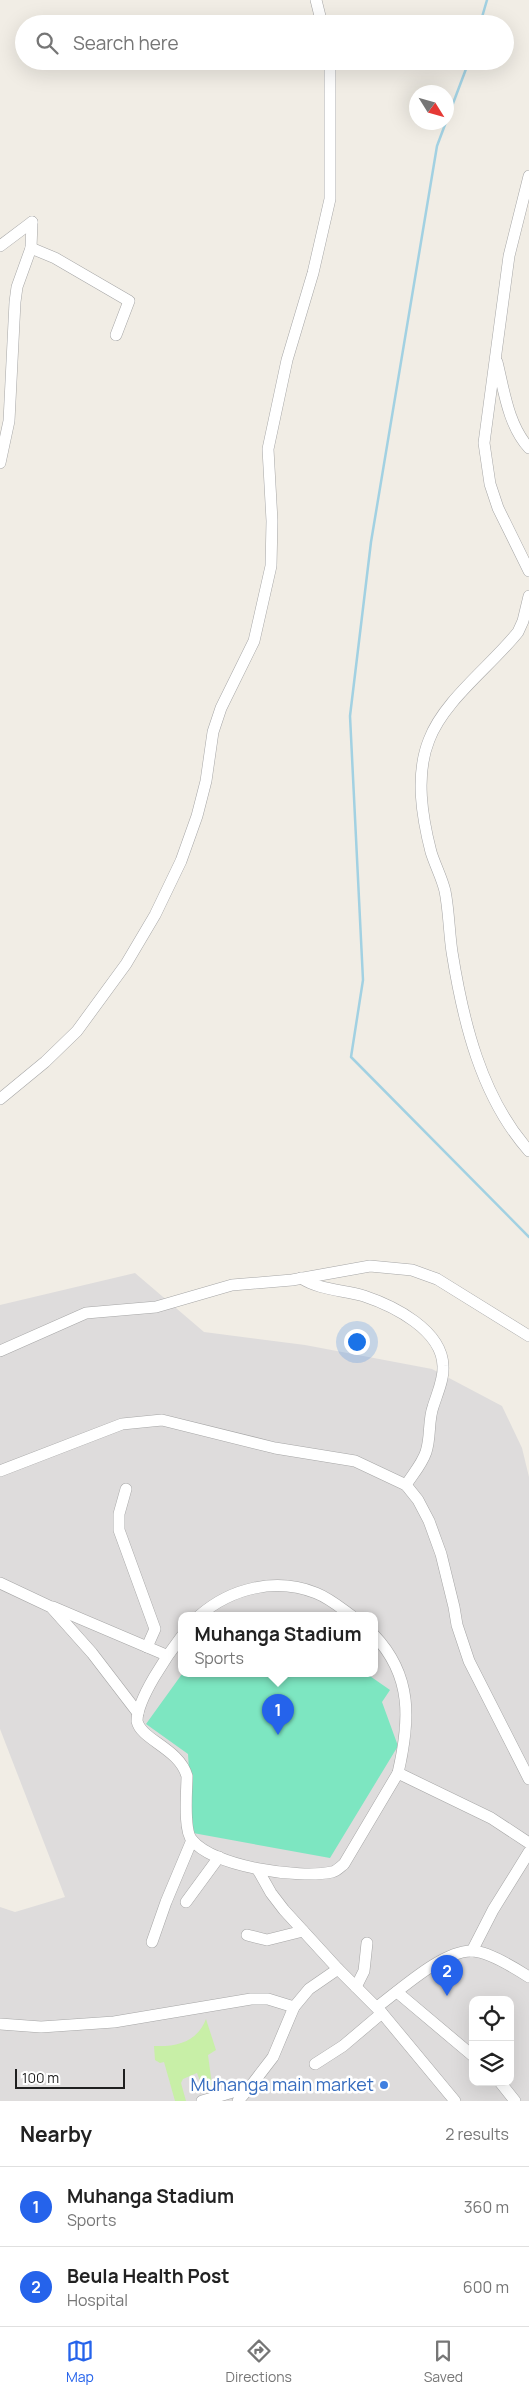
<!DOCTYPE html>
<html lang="en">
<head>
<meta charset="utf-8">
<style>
	body { margin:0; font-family:Manrope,sans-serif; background:#f6f6f6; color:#222 }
	.controls { position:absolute; right:15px; bottom:15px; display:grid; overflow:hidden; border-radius:10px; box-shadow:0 5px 20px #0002 }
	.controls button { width:45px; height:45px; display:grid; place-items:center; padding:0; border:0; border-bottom:1px solid #e0e0e0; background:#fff; color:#222; font:25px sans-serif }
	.compass { position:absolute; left:409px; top:85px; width:45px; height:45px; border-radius:50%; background:#fff; box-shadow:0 5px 20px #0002; rotate:127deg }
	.scale { position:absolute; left:15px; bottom:12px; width:110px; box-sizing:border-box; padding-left:5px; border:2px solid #1f1f1f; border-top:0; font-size:14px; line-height:18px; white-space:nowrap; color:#1f1f1f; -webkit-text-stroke:4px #fff; paint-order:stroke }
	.you { position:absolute; left:356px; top:1341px; width:18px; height:18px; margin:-12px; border:4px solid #fff; border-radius:50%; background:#1a73e8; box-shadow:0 0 0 8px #1a73e833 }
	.badge { display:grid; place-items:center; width:32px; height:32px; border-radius:50%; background:#2563eb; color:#fff; font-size:16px; font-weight:700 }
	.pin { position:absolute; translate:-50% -41px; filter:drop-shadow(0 1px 2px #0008) }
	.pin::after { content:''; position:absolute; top:26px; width:18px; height:15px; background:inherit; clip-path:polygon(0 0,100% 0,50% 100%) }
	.popup { position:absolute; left:178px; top:1612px; width:200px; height:65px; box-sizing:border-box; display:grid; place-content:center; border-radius:10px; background:#fff; filter:drop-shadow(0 1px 4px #0005); font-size:16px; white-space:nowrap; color:#767676 }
	.popup b { font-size:19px; color:#222 }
	.popup::after { content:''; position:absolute; left:50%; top:100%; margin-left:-10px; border:10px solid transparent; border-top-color:#fff }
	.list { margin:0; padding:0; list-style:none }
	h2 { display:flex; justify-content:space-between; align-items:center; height:65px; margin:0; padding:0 20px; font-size:21px }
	h2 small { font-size:16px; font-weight:400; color:#767676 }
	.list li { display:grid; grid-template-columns:32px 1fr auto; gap:15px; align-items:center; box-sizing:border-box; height:80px; padding:0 20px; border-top:1px solid #e0e0e0 }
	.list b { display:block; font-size:19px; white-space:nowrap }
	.list p { margin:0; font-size:16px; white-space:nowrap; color:#767676 }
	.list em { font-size:16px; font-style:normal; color:#767676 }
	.icon { flex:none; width:28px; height:28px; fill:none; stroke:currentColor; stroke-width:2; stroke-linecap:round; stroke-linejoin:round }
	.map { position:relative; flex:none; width:529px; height:2101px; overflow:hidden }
	.search { position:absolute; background:#fff; box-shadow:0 5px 20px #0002; left:15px; right:15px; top:15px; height:55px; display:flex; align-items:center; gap:12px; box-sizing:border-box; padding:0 18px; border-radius:28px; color:#767676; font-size:19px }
	.sheet { height:225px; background:#fff }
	nav { display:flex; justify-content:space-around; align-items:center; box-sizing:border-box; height:70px; border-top:1px solid #e0e0e0; background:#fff; font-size:14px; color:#767676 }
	nav a { display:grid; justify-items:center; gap:2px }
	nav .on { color:#2563eb }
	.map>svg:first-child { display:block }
	.residential { fill:#dedcdc; fill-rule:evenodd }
	.grass { fill:#c8efa7 }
	.pitch { fill:#7de6c1 }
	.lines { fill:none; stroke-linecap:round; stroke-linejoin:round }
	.stream { stroke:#a2d1e2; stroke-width:2.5 }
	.minor-casing { stroke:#a6a6a6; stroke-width:12 }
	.minor { stroke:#fff; stroke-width:11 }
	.shop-dot { fill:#3f7fe0; stroke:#fff; stroke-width:2 }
	.labels { text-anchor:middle; stroke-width:5; stroke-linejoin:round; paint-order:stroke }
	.shop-label { font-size:18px; fill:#366cbe; stroke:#fff; text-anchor:end }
</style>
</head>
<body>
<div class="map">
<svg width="529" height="2101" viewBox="0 0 529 2101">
	<rect width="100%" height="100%" fill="#f1ede5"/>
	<!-- residential -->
	<path class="residential" d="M135 1273 204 1332 305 1345 432 1369 502 1406 522 1448 529 1477V2101H0V1907L15 1912 65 1897 0 1729V1305ZM182 1616H374V1674H182ZM473 2000H510V2082H473Z"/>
	<!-- grass -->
	<path class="grass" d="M206 2019 216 2050 208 2055 212 2085 204 2091 197 2073 183 2079 181 2083 186 2101H175L164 2062 160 2063 155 2060 154 2046C177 2047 197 2042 206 2019Z"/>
	<!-- pitch -->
	<polygon class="pitch" points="182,1674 367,1674 390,1690 382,1702 398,1746 330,1858 193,1833 188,1754 146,1724"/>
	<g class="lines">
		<!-- stream -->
		<g class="stream">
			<polyline points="480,24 487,0"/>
			<polyline points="446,122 437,146 371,542 350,716 363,980 351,1057 529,1237"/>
			<polyline points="446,122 469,61"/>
		</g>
		<!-- minor casing -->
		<g class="minor-casing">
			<g id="minor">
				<polyline points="316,0 322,24"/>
				<polyline points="529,176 509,256 484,443 490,484 498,508 529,571"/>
				<polyline points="0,246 32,222"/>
				<polyline points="31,248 55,258 129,301 116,335"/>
				<path d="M497 362C504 390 508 425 529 448"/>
				<polyline points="0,463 9,421 15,302 17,287 31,248 32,222"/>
				<path d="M529 596 523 621 518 632C491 666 444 700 429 740 415 775 422 817 431 852 435 865 442 878 445 891 449 911 449 932 452 952 463 1021 481 1097 529 1151"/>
				<polyline points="0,1099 45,1062 77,1031 126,964 155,915 181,861 197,816 206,781 213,732 221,708 254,641 271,566 272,521 268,449 287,360 313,273 330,199 330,61"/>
				<path d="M301 1278C319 1290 344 1290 364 1296 394 1306 442 1330 443 1366 444 1379 437 1394 433 1407 428 1421 431 1437 426 1452 422 1464 413 1474 406 1485"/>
				<polyline points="0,1351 86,1313 156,1307 232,1285 292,1280 370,1266 412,1270 437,1279 529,1336"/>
				<polyline points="0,1471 122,1424 162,1420 275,1448 355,1461 406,1485 418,1500 429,1521 441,1554 454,1607 457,1625 469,1661 529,1779"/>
				<polyline points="126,1489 119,1514 119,1530 155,1629 147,1647"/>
				<polyline points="0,1583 51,1607 92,1653 138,1713"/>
				<polyline points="53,1607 166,1655"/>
				<path d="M199 1616C231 1588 276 1577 316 1593 329 1598 341 1608 352 1616"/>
				<path d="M374 1635C413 1676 410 1721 398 1773"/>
				<path d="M182 1636C168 1654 137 1699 137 1721 141 1740 179 1748 187 1776 187 1790 183 1830 192 1840 214 1867 299 1879 332 1872 337 1871 340 1867 344 1864L398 1773 491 1818 529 1843"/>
				<polyline points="258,1870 271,1893 284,1910 338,1969 382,2013 455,2101"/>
				<polyline points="186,1902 219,1857"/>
				<polyline points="247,1935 267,1940 303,1931"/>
				<polyline points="152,1942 166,1902 192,1840"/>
				<polyline points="472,1951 493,1910 529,1852"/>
				<polyline points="356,1987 364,1971 367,1943"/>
				<polyline points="397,1992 473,2056"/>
				<path d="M377 2007C399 1991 444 1949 473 1951 489 1952 515 1968 529 1977"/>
				<polyline points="0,2024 41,2027 114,2022 251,1999 268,1999 294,2007"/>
				<polyline points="315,2064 343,2046 382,2013"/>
				<polyline points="500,2082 515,2101"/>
				<polyline points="202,2101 250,2087 273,2057 294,2007 309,1989 338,1969"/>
				<polyline points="238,2101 250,2087"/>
			</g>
		</g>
		<!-- minor -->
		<use href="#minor" class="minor"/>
	</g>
	<!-- markers -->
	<circle class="shop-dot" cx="384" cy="2085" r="5"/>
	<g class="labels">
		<!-- shop labels -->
		<g class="shop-label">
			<text x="374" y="2091">Muhanga main market</text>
		</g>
	</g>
</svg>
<div class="controls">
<button><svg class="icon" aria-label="locate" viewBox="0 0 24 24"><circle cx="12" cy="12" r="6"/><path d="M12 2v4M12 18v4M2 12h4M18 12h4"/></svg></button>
<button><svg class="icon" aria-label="layers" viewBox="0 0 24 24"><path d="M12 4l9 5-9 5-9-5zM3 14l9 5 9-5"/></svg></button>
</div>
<svg class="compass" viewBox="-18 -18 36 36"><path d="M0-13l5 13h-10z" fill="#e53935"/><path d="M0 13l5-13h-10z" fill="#767676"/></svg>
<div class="scale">100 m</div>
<div class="you"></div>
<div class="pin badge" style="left:278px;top:1735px">1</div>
<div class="popup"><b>Muhanga Stadium</b>Sports</div>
<div class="pin badge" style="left:447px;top:1996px">2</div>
<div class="search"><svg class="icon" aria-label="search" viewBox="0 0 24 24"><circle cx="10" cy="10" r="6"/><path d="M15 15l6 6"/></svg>Search here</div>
</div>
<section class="sheet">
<h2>Nearby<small>2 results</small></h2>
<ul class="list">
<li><span class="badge">1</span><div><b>Muhanga Stadium</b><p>Sports</p></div><em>360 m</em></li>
<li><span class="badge">2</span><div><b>Beula Health Post</b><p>Hospital</p></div><em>600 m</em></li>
</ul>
</section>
<nav>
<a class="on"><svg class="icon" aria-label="map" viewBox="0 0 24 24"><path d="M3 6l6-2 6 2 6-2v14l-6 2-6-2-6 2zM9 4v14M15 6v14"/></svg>Map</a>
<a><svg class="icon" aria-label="directions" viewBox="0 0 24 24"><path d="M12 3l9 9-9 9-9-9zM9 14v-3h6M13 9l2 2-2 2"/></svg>Directions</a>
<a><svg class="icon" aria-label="saved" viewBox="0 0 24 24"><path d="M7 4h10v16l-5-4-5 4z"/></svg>Saved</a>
</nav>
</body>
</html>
